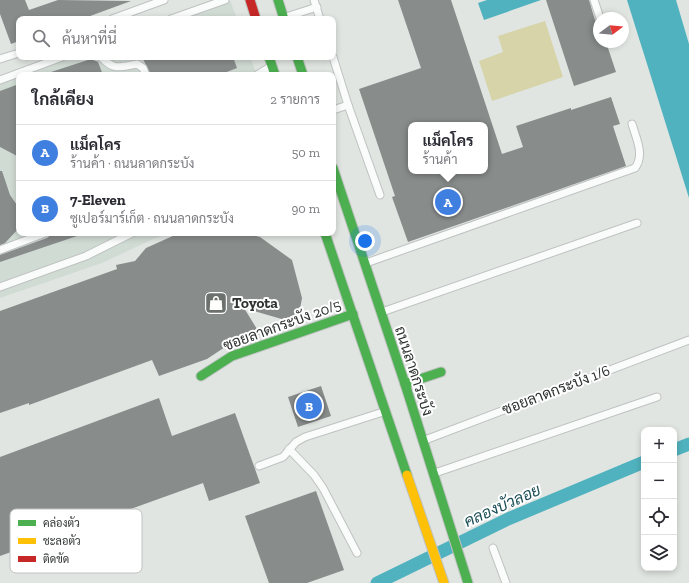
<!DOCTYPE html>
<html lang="th">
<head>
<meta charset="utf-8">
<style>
	body { margin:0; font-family:"Zilla Slab",Sarabun,serif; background:#f2f2f3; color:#2b2b33 }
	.controls { position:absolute; right:12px; bottom:12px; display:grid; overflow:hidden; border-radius:8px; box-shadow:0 2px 6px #0003 }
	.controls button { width:36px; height:36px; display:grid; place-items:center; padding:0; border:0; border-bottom:1px solid #e1e1e2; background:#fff; color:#2b2b33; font:20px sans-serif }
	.compass { position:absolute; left:593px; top:12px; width:36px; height:36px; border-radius:50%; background:#fff; box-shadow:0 2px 6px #0003; rotate:74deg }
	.you { position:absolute; left:365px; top:241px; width:14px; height:14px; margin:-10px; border:3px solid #fff; border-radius:50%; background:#1a73e8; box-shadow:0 0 0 6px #1a73e833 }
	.badge { display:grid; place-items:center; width:26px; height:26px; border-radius:50%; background:#6c716e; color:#fff; font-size:13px; font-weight:700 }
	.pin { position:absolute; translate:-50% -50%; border:2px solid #fff; box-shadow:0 1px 4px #0006 }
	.popup { position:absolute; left:408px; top:122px; width:80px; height:52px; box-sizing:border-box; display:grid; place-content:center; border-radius:8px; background:#fff; filter:drop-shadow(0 1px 3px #0005); font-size:13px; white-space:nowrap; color:#7c7c81 }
	.popup b { font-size:15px; color:#2b2b33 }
	.popup::after { content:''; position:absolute; left:50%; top:100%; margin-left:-8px; border:8px solid transparent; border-top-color:#fff }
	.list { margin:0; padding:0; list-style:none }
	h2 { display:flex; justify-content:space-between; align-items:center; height:52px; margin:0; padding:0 16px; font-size:17px }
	h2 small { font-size:13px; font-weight:400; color:#7c7c81 }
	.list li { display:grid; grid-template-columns:26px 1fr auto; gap:12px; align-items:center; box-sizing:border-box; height:56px; padding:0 16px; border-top:1px solid #e1e1e2 }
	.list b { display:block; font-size:15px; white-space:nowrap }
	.list p { margin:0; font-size:13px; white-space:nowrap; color:#7c7c81 }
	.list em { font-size:13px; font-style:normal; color:#7c7c81 }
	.icon { flex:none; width:22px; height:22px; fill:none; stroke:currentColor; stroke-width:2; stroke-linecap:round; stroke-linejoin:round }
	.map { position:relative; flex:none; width:689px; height:583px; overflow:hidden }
	.search { position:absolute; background:#fff; box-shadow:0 2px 6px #0003; left:16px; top:16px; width:320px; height:44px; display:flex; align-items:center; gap:10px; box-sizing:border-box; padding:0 14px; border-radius:8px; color:#7c7c81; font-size:15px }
	.panel { position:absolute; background:#fff; box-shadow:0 2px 6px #0003; left:16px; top:72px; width:320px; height:164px; border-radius:8px }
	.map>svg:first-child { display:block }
	.built { fill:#d0dbd4 }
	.green { fill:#d6d4a8 }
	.water { fill:#50b2be }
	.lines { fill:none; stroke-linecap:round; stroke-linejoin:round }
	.canal { stroke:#50b2be; stroke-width:13 }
	.building { fill:#888c8b; fill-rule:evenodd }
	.lane-casing { stroke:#bec2c0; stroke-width:9 }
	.fast-casing { stroke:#bec2c0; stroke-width:11 }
	.slow-casing { stroke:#bec2c0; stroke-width:11 }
	.jam-casing { stroke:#bec2c0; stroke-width:11 }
	.lane { stroke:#fafbfb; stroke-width:7 }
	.fast { stroke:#4caf50; stroke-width:9 }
	.slow { stroke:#ffc107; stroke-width:9 }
	.jam { stroke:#c62828; stroke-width:9 }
	.labels { text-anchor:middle; stroke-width:4; stroke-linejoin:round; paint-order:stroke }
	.poi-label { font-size:15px; font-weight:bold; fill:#2e3230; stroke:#fff; text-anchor:start }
	.street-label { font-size:15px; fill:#2e3230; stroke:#fff }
	.water-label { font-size:16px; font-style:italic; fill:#1b4e56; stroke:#fff }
	.key { fill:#fff; stroke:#c0c2c1; stroke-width:1 }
	.key-label { font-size:11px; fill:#2e3230 }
</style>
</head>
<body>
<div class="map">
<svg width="689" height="583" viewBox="0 0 689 583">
	<rect width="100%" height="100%" fill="#e0e5e2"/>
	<!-- built -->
	<g class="built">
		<polygon points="211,0 230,0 237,19 160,19"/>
		<polygon points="59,57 250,57 257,75 19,75 19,233 170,233 153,239 102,263 0,298 0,79"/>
	</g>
	<!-- green -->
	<polygon class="green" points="545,21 563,77 492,101 479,61 503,52 498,36"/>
	<!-- water -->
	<g class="water">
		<polygon points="487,0 541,0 484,20 478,3"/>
		<polygon points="627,0 676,0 689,44 689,198"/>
	</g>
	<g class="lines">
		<!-- canal -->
		<g class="canal">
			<polyline points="674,450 689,444"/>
			<polyline points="377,583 508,519 644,462"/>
		</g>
	</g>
	<!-- building -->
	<g class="building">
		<polygon points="0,0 25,0 29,10 58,0 131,1 82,19 19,19 19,41 11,44 0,14"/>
		<path d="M398 0H451L502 154 523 147 516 126 571 108V110L611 97 620 124 613 126 626 166 408 242 392 197 395 196 359 89 421 68ZM411 125H485V171H411Z"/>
		<polygon points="546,0 589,0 595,20 599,23 599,42 606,42 616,72 574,86"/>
		<polygon points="142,57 233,57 237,68 219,75 151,75"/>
		<polygon points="91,59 98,62 103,75 48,75 48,73"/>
		<polygon points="19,84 19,157 0,147 0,91"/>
		<polygon points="0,171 2,171 10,195 19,208 19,228 5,243 0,245"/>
		<polygon points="53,233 79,233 80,235 0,262 0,255 47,238"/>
		<polygon points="190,233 243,233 260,237 292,260 302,298 298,320 292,322 244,308 260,334 228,345 207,359 159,376 152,360 29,405 29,403 0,413 0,311 117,269 116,265 135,261 146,248 175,235"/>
		<polygon points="321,386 331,416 298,427 288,397"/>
		<polygon points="159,398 172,436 235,413 260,483 209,501 203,483 0,556 0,457"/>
		<polygon points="316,491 344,570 307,583 269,583 245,516"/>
	</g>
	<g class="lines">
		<!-- lane casing -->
		<g class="lane-casing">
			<g id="lane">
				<polyline points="314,0 320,19"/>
				<polyline points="594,0 600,18"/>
				<polyline points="286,17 317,7"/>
				<polyline points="112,19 164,0"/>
				<polyline points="171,19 225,0"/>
				<path d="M101 57C114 71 120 67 137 64L143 68 146 75"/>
				<polyline points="333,57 348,105"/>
				<polyline points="0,59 19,53"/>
				<polyline points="257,75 270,67"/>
				<polyline points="0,80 62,57"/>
				<polyline points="333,110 348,105 380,195"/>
				<polyline points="0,250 45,233"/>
				<path d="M366 263 635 168C645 155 636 138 632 124"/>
				<polyline points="0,287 86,256 132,233"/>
				<polyline points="382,312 637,223"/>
				<polyline points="425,440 689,340"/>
				<polyline points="289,449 314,475 323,488 357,553"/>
				<polyline points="259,466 283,457 296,442 305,437 383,412"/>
				<polyline points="435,473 657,397"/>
				<polyline points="493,548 506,583"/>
			</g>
		</g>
		<!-- fast casing -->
		<g class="fast-casing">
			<g id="fast">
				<polyline points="278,0 284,19"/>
				<polyline points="269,57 275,75"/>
				<polyline points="297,57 303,75"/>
				<polyline points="333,168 405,384 468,583"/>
				<polyline points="325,233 407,475"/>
				<polyline points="201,376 232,356 353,314"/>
				<polyline points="405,384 441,372"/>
			</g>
		</g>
		<!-- slow casing -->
		<g class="slow-casing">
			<polyline id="slow" points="407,475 444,583"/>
		</g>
		<!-- jam casing -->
		<g class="jam-casing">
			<polyline id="jam" points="250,0 256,19"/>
		</g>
		<!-- lane -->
		<use href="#lane" class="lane"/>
		<!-- fast -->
		<use href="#fast" class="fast"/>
		<!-- slow -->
		<use href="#slow" class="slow"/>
		<!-- jam -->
		<use href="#jam" class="jam"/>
	</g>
	<!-- icons -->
	<defs>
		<g id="shop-square" transform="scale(1.15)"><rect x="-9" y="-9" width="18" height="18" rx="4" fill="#6c716e" stroke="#fff"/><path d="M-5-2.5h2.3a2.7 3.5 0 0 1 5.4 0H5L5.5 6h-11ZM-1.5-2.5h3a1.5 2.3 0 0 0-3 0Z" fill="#fff"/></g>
	</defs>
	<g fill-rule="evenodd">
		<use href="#shop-square" x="216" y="303"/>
	</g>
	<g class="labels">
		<!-- poi labels -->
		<g class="poi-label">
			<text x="232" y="308">Toyota</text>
		</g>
		<!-- street labels -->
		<g class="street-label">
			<text transform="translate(282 325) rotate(-20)" y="5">ซอยลาดกระบัง 20/5</text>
			<text transform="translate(414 371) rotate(72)" y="5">ถนนลาดกระบัง</text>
			<text transform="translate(556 390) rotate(-21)" y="5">ซอยลาดกระบัง 1/6</text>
		</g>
		<!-- water labels -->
		<g class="water-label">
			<text transform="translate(502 505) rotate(-24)" y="6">คลองบัวลอย</text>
		</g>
	</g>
	<!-- legend -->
	<rect x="10" y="509" width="132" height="64" rx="6" class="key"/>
	<rect x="18" y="520" width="18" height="6" fill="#4caf50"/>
	<rect x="18" y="538" width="18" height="6" fill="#ffc107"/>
	<rect x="18" y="556" width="18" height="6" fill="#c62828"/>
	<g class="key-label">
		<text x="43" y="527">คล่องตัว</text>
		<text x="43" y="545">ชะลอตัว</text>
		<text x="43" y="563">ติดขัด</text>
	</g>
</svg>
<div class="controls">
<button>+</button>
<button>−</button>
<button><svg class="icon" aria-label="locate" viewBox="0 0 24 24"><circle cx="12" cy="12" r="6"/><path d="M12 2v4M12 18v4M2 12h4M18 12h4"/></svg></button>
<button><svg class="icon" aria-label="layers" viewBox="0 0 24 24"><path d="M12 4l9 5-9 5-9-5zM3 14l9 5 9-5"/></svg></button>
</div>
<svg class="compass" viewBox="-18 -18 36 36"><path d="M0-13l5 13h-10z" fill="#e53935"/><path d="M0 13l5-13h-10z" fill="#7c7c81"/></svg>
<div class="you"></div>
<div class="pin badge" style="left:448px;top:202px;background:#3f7fe0">A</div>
<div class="popup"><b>แม็คโคร</b>ร้านค้า</div>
<div class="pin badge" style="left:309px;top:406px;background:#3f7fe0">B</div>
<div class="search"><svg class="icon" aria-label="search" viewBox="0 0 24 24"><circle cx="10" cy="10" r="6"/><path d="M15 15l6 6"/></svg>ค้นหาที่นี่</div>
<section class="panel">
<h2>ใกล้เคียง<small>2 รายการ</small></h2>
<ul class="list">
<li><span class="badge" style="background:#3f7fe0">A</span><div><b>แม็คโคร</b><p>ร้านค้า · ถนนลาดกระบัง</p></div><em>50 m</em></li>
<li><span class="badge" style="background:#3f7fe0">B</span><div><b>7-Eleven</b><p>ซูเปอร์มาร์เก็ต · ถนนลาดกระบัง</p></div><em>90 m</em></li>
</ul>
</section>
</div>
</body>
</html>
